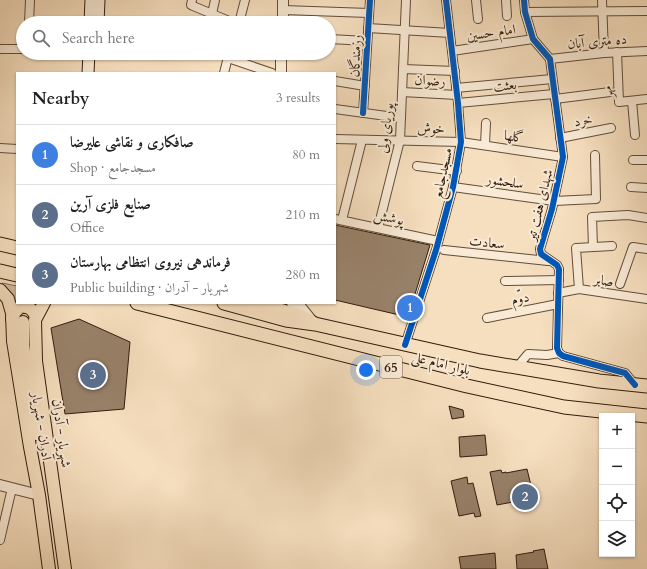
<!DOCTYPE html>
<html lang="en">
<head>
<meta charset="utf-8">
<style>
	body { margin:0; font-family:Cardo,Amiri,serif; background:#f6f6f6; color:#222 }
	.controls { position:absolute; right:12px; bottom:12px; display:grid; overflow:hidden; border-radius:0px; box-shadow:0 1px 3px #0004 }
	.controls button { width:36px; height:36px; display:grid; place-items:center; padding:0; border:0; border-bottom:1px solid #e0e0e0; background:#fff; color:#222; font:20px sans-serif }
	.you { position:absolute; left:366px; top:370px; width:14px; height:14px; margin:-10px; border:3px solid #fff; border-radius:50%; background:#1a73e8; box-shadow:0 0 0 6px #1a73e833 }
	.badge { display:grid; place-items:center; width:26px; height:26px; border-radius:50%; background:#8f2418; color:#fff; font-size:13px; font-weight:700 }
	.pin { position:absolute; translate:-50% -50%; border:2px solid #fff; box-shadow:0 1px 4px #0006 }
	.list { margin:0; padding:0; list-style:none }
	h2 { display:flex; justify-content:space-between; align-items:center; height:52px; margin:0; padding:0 16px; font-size:17px }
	h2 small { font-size:13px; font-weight:400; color:#767676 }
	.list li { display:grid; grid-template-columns:26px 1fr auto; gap:12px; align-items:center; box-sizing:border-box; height:60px; padding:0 16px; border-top:1px solid #e0e0e0 }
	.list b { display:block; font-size:15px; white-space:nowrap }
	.list p { margin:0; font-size:13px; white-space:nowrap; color:#767676 }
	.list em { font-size:13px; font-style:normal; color:#767676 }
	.icon { flex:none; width:22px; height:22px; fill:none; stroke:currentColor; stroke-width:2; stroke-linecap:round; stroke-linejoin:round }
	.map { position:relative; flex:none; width:647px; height:569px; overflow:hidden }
	.search { position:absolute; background:#fff; box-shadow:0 1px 3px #0004; left:16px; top:16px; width:320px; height:44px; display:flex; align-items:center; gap:10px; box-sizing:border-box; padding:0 14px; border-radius:22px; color:#767676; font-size:15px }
	.panel { position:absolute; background:#fff; box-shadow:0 1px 3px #0004; left:16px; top:72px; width:320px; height:232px; border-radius:0px }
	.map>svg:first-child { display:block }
	.green { fill:#d5bea1; stroke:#846d56 }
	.building { fill:#988169; stroke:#321c0c }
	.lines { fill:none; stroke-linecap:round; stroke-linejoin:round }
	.minor-casing { stroke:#634d39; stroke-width:10 }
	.tertiary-casing { stroke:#634d39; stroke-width:12 }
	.secondary-casing { stroke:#321c0c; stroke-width:13 }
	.primary-casing { stroke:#321c0c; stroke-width:14 }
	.trunk-casing { stroke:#321c0c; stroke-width:15 }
	.minor { stroke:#f9ead5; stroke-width:8 }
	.tertiary { stroke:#f9ead5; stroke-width:10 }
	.secondary { stroke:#f9ead5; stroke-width:11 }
	.primary { stroke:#f6dfbf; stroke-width:12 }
	.trunk { stroke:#f6dfbf; stroke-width:13 }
	.cycleway-casing { stroke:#f9ead5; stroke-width:8 }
	.cycleway { stroke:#0057b8; stroke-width:6 }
	.labels { text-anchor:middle; stroke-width:4; stroke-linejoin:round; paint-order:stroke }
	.shield { fill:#f9ead5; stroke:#6e5a48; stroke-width:1 }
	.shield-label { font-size:13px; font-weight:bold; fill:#321c0c }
	.street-label { font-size:14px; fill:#321c0c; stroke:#f9ead5 }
</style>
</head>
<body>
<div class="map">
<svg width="647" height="569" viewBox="0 0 647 569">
	<rect width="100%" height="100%" fill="#f6dfbf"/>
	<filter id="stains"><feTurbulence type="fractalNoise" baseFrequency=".005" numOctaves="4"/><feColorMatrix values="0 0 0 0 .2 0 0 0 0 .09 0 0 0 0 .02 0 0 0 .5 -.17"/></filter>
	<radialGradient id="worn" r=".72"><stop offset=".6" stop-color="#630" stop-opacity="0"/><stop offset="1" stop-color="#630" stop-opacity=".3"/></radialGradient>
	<!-- green -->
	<polygon class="green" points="2,283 17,286 17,302 12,305"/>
	<!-- building -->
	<g class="building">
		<polygon points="335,225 430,245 408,317 335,300"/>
		<polygon points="79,319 130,342 124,409 65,414 51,328"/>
		<polygon points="449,406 463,410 464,417 452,419"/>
		<polygon points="485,435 487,455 460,457 459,437"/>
		<polygon points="527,469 534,498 497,505 490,472 501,470 502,473 506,472 506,473"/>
		<polygon points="467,477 468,484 473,483 481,516 475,517 474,513 459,516 451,481"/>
		<polygon points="544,549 548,569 517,569 516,555 534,552 533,551"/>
		<polygon points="495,553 496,569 461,569 459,557"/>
	</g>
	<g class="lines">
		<!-- minor casing -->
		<g class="minor-casing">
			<g id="minor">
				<polyline points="192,0 191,5 193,6 234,23"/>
				<polyline points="476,0 478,19"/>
				<polyline points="506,0 507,16"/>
				<polyline points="524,0 525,12 533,39 550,59 563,157 552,209 540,249 541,254 557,265 559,269 557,348 559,353 563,356 625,373 635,385"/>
				<polyline points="602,0 604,53"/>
				<polyline points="283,10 369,13"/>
				<polyline points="525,12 647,11"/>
				<polyline points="212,14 215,0"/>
				<polyline points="29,23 30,0"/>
				<polyline points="239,23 245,0"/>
				<polyline points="368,28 450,33"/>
				<polyline points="329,39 367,41"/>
				<polyline points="0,49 23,49"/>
				<polyline points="452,51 533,39"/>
				<polyline points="617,52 619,102 647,99"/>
				<polyline points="228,58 272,73"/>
				<polyline points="550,59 604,53 647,51"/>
				<polyline points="403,69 455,71"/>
				<polyline points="224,73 229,53"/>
				<polyline points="335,81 365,86"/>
				<polyline points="456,88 552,79"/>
				<polyline points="402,92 457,95"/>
				<polyline points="555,99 610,92"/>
				<polyline points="632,101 635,135"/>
				<polyline points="458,103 554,94"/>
				<polyline points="335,109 401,118"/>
				<polyline points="363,113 370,0"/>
				<polyline points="560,138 611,128"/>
				<polyline points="335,139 461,142 563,157"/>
				<polyline points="485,145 486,123"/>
				<polyline points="0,148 17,149"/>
				<polyline points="633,160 647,160"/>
				<polyline points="417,166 457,171"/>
				<polyline points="453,187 554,201 596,199 595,155"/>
				<polyline points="631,187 647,188"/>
				<polyline points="335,219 438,241"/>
				<polyline points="342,220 362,140"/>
				<polyline points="378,228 400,140 406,0"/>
				<polyline points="593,247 592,217 628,215 647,218"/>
				<polyline points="444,250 548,261"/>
				<polyline points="505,281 559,280"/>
				<polyline points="620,284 633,247 647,249"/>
				<polyline points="579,289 576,248 612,246"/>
				<polyline points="558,293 579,289 647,299"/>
				<polyline points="487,318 558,304"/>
				<polyline points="405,345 436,250 453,187 461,142 458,103 446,0"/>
				<polyline points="517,367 528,354 547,355 559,353"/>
				<polyline points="0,540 12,488"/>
			</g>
		</g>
		<!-- tertiary casing -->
		<g class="tertiary-casing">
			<g id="tertiary">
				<polyline points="283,23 283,0"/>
				<polyline points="281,73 281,53"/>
				<polyline points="292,303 300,306 312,321"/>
				<polyline points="0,485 39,495"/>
			</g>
		</g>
		<!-- secondary casing -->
		<g class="secondary-casing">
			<g id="secondary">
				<polyline points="90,23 91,0"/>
				<polyline points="98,23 99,0"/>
				<polyline points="88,73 89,53"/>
			</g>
		</g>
		<!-- primary casing -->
		<g class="primary-casing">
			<g id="primary">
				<polyline points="0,290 8,299 12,313 13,341 30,447 39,495 49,569"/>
				<polyline points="44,303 35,320 36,361 65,569"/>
				<polyline points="257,303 299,315 314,323"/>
				<path d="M12 319 15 312 20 307C29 306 33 309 36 317"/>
				<polyline points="23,322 23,345 36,434"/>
			</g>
		</g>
		<!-- trunk casing -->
		<g class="trunk-casing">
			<g id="trunk">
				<polyline points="0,244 17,248"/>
				<polyline points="0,271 17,275"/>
				<polyline points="137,303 467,386 564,407 647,416"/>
				<polyline points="224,303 286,320 315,324 480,361 599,381 647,386"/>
			</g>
		</g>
		<!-- minor -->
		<use href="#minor" class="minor"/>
		<!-- tertiary -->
		<use href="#tertiary" class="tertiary"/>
		<!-- secondary -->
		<use href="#secondary" class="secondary"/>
		<!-- primary -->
		<use href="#primary" class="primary"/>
		<!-- trunk -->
		<use href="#trunk" class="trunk"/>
		<!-- cycleway casing -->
		<g class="cycleway-casing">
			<g id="cycleway">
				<polyline points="524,0 525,12 533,39 550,59 563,157 552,209 540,249 541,254 557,265 559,269 557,348 559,353 563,356 625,373 635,385"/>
				<polyline points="363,113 370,0"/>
				<polyline points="405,345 436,250 453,187 461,142 458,103 446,0"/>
			</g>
		</g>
		<!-- cycleway -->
		<use href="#cycleway" class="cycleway"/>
	</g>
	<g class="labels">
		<!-- shield labels -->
		<rect class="shield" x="380" y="356" width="22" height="22" rx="3"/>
		<g class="shield-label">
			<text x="391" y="372">65</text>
		</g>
		<!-- street labels -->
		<g class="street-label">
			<text transform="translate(491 32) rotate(-8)" y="5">امام حسین</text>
			<text transform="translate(597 41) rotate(-5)" y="5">ده متری آبان</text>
			<text transform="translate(355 56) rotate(-87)" y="5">رزمندگان</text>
			<text transform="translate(430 80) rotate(3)" y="5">رضوان</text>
			<text transform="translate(505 85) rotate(-6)" y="5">بعثت</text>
			<text transform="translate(607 92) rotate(-97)" y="5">مهر</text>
			<text transform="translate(583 120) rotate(-10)" y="5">خرد</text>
			<text transform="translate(385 128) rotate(-83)" y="5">پوریای ولی</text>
			<text transform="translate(431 128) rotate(2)" y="5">خوش</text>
			<text transform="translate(514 136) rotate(8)" y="5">گلها</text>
			<text transform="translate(442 173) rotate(-78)" y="5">مسجدجامع</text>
			<text transform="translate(505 181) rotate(8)" y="5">سلحشور</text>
			<text transform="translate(539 205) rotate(-76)" y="5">شهدای هفت تیر</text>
			<text transform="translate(389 217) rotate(12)" y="5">پوشش</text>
			<text transform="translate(487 242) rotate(6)" y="5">سعادت</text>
			<text transform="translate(604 280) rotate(8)" y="5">صابر</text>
			<text transform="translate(520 298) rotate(-12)" y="5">دوّم</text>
			<text transform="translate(441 363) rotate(14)" y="5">بلوار امام علی</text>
			<text transform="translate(42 426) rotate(81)" y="5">آدران - شهریار</text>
			<text transform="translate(62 433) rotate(82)" y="5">شهریار - آدران</text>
		</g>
	</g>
	<rect width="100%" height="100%" filter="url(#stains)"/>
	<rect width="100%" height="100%" fill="url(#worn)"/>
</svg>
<div class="controls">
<button>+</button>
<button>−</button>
<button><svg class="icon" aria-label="locate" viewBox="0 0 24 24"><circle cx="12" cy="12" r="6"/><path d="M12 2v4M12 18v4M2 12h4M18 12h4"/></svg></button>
<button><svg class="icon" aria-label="layers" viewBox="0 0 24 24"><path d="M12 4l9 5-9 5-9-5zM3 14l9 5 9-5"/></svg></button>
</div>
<div class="you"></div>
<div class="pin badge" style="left:410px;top:308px;background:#3f7fe0">1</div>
<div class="pin badge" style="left:525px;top:497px;background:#5c6f8a">2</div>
<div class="pin badge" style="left:93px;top:375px;background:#5c6f8a">3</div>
<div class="search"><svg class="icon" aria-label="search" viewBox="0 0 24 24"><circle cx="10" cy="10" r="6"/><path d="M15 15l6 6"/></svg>Search here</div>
<section class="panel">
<h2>Nearby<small>3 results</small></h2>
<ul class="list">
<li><span class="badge" style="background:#3f7fe0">1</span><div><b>صافکاری و نقاشی عليرضا</b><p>Shop · مسجدجامع</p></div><em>80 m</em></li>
<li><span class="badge" style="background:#5c6f8a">2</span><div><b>صنایع فلزی آرین</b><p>Office</p></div><em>210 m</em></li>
<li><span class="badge" style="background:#5c6f8a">3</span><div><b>فرماندهی نیروی انتظامی بهارستان</b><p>Public building · شهریار - آدران</p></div><em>280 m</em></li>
</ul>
</section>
</div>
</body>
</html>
